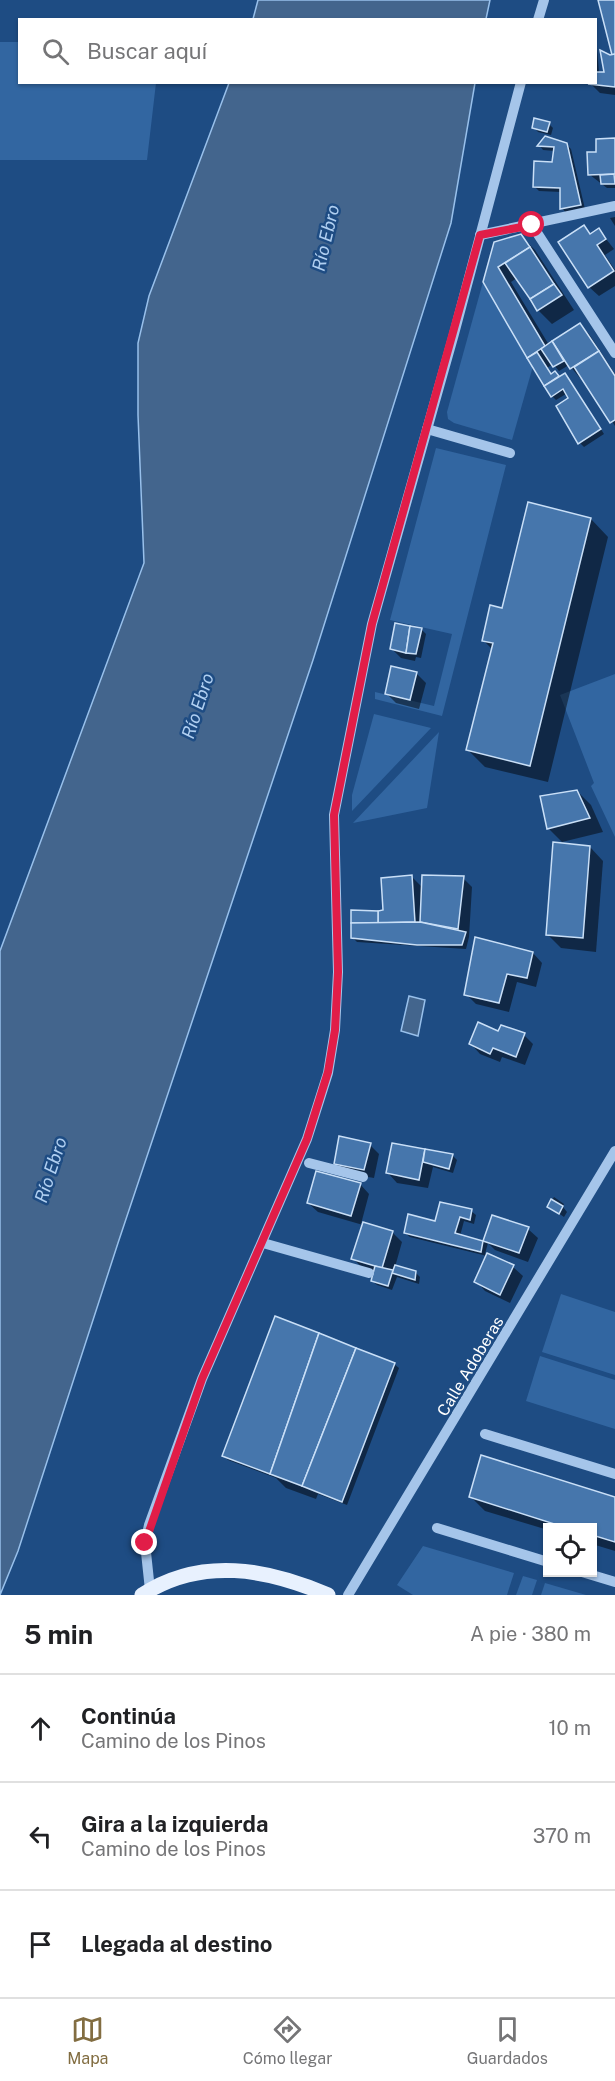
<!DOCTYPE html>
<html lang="es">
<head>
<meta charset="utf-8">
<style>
	body { margin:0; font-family:"Public Sans",sans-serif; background:#f6f6f6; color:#202124 }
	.controls { position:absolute; right:18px; bottom:18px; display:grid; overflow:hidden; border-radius:0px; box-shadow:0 2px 4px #0004 }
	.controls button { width:54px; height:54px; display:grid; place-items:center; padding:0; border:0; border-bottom:2px solid #e0e0e0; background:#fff; color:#202124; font:30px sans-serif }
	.stop { position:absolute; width:18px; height:18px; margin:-14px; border:4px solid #e11d48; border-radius:50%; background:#fff }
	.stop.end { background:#e11d48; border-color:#fff; box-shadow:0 2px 6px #0008 }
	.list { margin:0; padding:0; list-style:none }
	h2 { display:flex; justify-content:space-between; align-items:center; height:78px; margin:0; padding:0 24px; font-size:26px }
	h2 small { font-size:20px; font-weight:400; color:#757577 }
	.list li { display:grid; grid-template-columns:39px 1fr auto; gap:18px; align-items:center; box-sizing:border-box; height:108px; padding:0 24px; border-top:2px solid #e0e0e0 }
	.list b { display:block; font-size:22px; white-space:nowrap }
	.list p { margin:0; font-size:20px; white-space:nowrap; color:#757577 }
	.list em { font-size:20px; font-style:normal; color:#757577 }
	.icon { flex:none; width:33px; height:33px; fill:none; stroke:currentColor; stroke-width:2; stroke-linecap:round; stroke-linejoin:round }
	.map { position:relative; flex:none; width:615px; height:1595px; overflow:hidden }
	.search { position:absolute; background:#fff; box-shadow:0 2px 4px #0004; left:18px; right:18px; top:18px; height:66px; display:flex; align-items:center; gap:15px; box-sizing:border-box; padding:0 21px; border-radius:0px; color:#757577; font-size:22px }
	.sheet { height:402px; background:#fff }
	nav { display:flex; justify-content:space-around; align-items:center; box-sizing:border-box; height:84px; border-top:2px solid #e0e0e0; background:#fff; font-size:16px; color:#757577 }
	nav a { display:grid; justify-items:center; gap:3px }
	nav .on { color:#826d41 }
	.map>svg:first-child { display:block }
	.green { fill:#3266a1 }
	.water { fill:#43658d; stroke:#98c0eb; stroke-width:1.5 }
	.shadow { fill:#0007 }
	.building { fill:#4676ac; stroke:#c9dff7; stroke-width:1.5 }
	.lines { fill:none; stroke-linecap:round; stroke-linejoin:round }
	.minor { stroke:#a5c5ea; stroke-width:10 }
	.major { stroke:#e8f1fe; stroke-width:15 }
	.route { stroke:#e11d48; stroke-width:8 }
	.labels { text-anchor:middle; stroke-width:5; stroke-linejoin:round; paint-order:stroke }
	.street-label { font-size:16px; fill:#fff; stroke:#1e4c83 }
	.water-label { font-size:18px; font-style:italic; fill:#b0cff1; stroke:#1e4c83 }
</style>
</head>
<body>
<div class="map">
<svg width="615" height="1595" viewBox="0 0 615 1595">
	<rect width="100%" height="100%" fill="#1e4c83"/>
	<!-- green -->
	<g class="green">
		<polygon points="0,42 19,42 20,82 156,83 147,160 0,160"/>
		<polygon points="483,282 533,366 512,440 454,423 448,419 447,412"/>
		<polygon points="436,448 506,465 442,716 375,699 375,692 434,706 452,634 390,620"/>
		<polygon points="615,674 615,837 591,786 594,783 560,695"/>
		<polygon points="374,714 431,728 352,811 352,795"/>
		<polygon points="439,732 427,808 353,823"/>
		<polygon points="561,1294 615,1312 615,1375 542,1352"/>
		<polygon points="540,1356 615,1380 615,1429 526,1401"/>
		<polygon points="423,1546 514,1573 507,1595 413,1595 397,1585"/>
		<polygon points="523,1576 537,1580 532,1595 516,1595"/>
		<polygon points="545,1583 586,1595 541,1595"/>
	</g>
	<!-- water -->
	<g class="water">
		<polygon points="258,0 490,0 486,19 253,19"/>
		<polygon points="229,83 475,83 451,223 313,660 118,1243 18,1551 0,1595 0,951 144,563 138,415 138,343 149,296"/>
		<polygon points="409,996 425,1000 418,1036 401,1031"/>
	</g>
	<!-- shadow -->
	<g class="shadow">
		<polygon points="599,0 615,0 615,95 600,93 590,83 596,82 596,35 599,73 606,73 610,57 614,56"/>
		<polygon points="549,124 553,128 551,135 538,132 534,127"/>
		<polygon points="615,140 615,188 607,188 590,175 598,153"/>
		<polygon points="566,144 571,149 585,209 566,213 562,208 561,192 539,191 534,186 554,163 555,151 543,150 539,145"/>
		<polygon points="615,217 615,226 610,218"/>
		<polygon points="584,227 592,235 599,230 614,249 605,255 615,270 615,286 599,296 589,287"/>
		<polygon points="521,236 535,250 574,310 552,324 538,310 517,278 511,282 549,345 580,325 589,334 615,374 615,426 583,377 580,378 569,365 559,371 553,364 547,368 552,375 555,373 560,378 565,375 570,380 604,434 584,447 580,443 570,398 566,394 556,400 552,396 484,281"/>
		<polygon points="591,519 608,537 548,782 485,767 468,750 493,650 483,640 503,610"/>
		<polygon points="422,630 426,634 421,658 416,657 415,661 401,658 391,648"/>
		<polygon points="393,668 417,674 426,683 419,709 396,703 386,693"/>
		<polygon points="577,791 591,805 603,832 562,842 548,828"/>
		<polygon points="590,847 603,861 596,952 561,948 547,934"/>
		<polygon points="412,877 423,888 463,878 472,887 469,937 466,949 357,942 353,938 384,912"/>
		<polygon points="533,953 542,963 536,987 517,982 509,1012 476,1004 466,994"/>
		<polygon points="499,1033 524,1035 533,1044 525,1065 502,1057 500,1062 480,1054 471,1044"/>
		<polygon points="370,1145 379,1154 374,1178 345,1173 336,1163"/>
		<polygon points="425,1151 452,1155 457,1160 453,1173 433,1167 428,1188 397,1183 388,1173"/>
		<polygon points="360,1184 369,1194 361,1224 392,1232 402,1242 395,1267 415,1272 420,1277 419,1284 397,1277 392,1290 377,1285 372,1281 375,1272 363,1268 353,1259 363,1225 318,1212 308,1203"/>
		<polygon points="554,1197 564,1204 563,1207 567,1212 564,1217 548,1206"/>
		<polygon points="471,1211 476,1215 474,1224 464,1221 460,1236 484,1242 493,1216 528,1229 538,1238 528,1262 495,1250 488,1243 485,1254 513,1267 523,1276 510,1303 485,1291 476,1281 487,1256 410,1237 405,1233"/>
		<polygon points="394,1364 399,1368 347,1505 318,1494 316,1499 286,1488 276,1478 228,1460 224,1456"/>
		<polygon points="471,1497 615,1498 615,1551 592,1544 592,1528 548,1528 548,1530 485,1511"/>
	</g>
	<!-- building -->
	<g class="building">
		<polygon points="598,0 615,0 615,54 612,55"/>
		<polygon points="600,50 610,55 615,54 615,87 588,84 596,82 596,72 604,72"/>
		<polygon points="534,118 550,122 547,132 532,128"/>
		<polygon points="545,136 567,143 581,205 560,209 560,188 533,187 534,161 552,162 554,147 537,146"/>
		<polygon points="615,138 615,174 588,175 587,152 596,152 596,139"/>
		<polygon points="614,174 615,184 601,184 600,175"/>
		<polygon points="584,225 590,234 599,228 606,239 597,245 614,271 588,288 558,242"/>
		<polygon points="521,234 530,247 498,267 545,346 527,358 483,282 494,242"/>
		<polygon points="530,247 554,284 530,299 505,263"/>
		<polygon points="554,284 562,295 537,311 530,299"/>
		<polygon points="580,323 599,351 570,369 552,341"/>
		<polygon points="552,341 564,361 553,367 541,349"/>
		<polygon points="599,351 615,376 615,420 610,423 574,367"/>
		<polygon points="537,352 551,374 555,371 559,376 544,386 527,358"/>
		<polygon points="565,373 601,429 578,444 556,406 568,398 563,389 551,397 544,386"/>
		<polygon points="528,502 591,518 530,766 466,750 493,643 482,641 490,605 502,608"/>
		<polygon points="395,623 410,626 406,653 390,649"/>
		<polygon points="410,626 422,628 416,654 406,653"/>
		<polygon points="391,666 417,672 410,700 385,694"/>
		<polygon points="577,790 590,818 547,829 540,796"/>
		<polygon points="553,842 590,846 583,938 546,935"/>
		<polygon points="412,875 415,922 378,923 378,911 383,910 381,878"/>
		<polygon points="422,875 464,876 458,929 420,922"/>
		<polygon points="351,910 378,911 378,923 351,923"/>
		<polygon points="420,922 466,932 462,945 417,945 351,938 351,923"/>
		<polygon points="475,937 533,952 527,978 507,974 499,1003 464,995"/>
		<polygon points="478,1022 498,1031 501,1025 525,1033 516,1057 493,1048 490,1054 469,1044"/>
		<polygon points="339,1136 371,1143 364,1170 334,1164"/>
		<polygon points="392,1143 425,1149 419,1180 386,1173"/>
		<polygon points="425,1149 453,1154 449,1169 423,1162"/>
		<polygon points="316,1171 361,1183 351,1216 307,1203"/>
		<polygon points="551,1199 563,1206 559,1214 547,1207"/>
		<polygon points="440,1202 472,1209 470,1220 460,1217 455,1233 483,1241 481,1252 404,1233 408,1214 435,1221"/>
		<polygon points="492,1215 529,1227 519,1253 483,1241"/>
		<polygon points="363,1222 393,1231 382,1268 351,1259"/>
		<polygon points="487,1253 514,1265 500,1295 474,1282"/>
		<polygon points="395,1265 416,1271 415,1280 392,1273"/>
		<polygon points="375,1266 393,1270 388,1286 371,1281"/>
		<polygon points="275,1316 319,1333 270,1474 222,1456"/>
		<polygon points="319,1333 356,1348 302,1486 270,1474"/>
		<polygon points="356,1348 395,1363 342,1502 302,1486"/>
		<polygon points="481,1455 615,1497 615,1542 592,1535 592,1528 567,1528 469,1497"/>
	</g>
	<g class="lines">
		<!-- minor -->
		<g class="minor">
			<polyline points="538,20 544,0"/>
			<polyline points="532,225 615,353"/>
			<polyline points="480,235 615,206"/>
			<polyline points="427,429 510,453"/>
			<polyline points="309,1163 363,1177"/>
			<polyline points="263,1243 369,1273"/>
			<polyline points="485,1434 615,1474"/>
			<polyline points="437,1528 548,1562"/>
			<polyline points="582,1572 615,1582"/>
			<polyline points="150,1590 145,1543 149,1525 202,1379 307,1139 328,1073 335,1030 338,972 334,815 372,624 454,334 521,82"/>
			<polyline points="348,1595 615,1151"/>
		</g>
		<!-- major -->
		<path class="major" d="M142 1595C201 1556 268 1569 328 1595"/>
	</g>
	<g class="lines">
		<!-- route -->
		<polyline class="route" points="145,1543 202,1379 307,1139 328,1072 335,1030 338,972 334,815 372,624 480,235 532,225"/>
	</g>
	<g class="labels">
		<!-- street labels -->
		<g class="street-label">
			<text transform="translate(470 1366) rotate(-59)" y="6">Calle Adoberas</text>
		</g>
		<!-- water labels -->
		<g class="water-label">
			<text transform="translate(326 238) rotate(-77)" y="6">Río Ebro</text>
			<text transform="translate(198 706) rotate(-72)" y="6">Río Ebro</text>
			<text transform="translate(51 1170) rotate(-72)" y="6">Río Ebro</text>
		</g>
	</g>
</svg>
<div class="controls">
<button><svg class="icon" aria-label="locate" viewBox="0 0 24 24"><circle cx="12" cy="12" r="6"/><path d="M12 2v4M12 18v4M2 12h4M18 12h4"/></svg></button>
</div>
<div class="stop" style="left:532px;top:225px"></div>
<div class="stop end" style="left:145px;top:1543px"></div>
<div class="search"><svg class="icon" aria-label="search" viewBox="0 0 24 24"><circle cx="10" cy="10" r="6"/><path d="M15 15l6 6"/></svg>Buscar aquí</div>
</div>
<section class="sheet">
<h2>5 min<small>A pie · 380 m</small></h2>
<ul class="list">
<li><svg class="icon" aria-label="ahead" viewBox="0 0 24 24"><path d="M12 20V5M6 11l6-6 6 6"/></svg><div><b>Continúa</b><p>Camino de los Pinos</p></div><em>10 m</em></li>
<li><svg class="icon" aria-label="left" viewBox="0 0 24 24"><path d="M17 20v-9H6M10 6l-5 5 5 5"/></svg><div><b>Gira a la izquierda</b><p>Camino de los Pinos</p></div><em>370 m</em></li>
<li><svg class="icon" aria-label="arrive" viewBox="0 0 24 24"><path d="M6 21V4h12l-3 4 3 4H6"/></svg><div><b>Llegada al destino</b></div></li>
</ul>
</section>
<nav>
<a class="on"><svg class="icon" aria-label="map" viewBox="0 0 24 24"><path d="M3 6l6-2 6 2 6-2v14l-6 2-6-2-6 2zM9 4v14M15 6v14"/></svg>Mapa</a>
<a><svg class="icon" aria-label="directions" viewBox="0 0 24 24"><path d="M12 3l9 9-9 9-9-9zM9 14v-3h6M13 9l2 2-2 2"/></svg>Cómo llegar</a>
<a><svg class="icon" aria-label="saved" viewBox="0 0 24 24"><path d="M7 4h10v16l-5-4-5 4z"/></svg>Guardados</a>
</nav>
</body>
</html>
